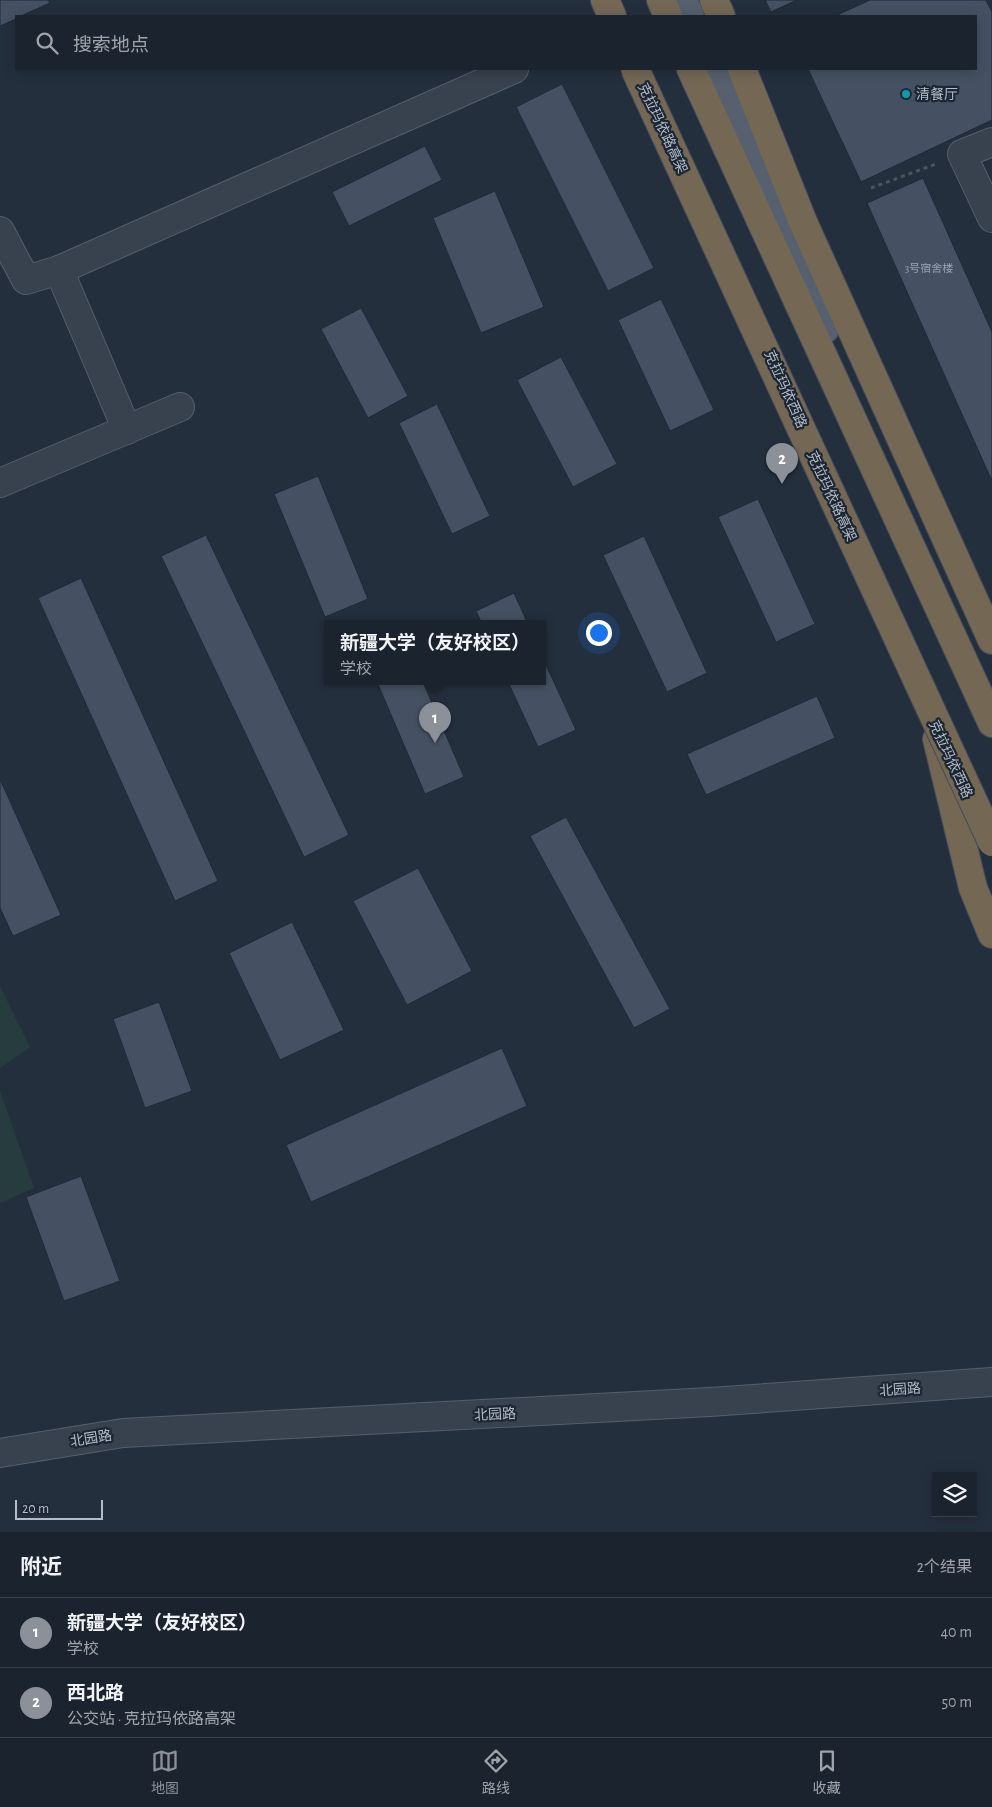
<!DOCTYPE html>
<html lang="zh">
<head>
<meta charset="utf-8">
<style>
	body { margin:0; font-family:"Alegreya Sans","Noto Sans SC",sans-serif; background:#242b36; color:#f1f3f6 }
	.controls { position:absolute; right:15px; bottom:15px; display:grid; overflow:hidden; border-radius:0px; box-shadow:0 2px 12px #0003 }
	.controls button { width:45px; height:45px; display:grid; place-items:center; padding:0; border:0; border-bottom:1px solid #39404a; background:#1b232e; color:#f1f3f6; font:25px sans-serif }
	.scale { position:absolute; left:15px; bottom:12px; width:88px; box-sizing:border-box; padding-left:5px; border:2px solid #b4bcc9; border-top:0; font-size:14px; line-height:18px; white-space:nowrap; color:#b4bcc9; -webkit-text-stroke:4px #1d2633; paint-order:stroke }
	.you { position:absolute; left:598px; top:632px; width:18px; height:18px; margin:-12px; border:4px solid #fff; border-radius:50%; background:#1a73e8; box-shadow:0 0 0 8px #1a73e833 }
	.badge { display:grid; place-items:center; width:32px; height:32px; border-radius:50%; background:#8c9099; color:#fff; font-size:16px; font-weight:700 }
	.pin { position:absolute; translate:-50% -41px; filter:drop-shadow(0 1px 2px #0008) }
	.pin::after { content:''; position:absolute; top:26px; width:18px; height:15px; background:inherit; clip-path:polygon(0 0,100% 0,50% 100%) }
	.popup { position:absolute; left:324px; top:620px; width:222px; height:65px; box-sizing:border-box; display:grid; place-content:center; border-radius:0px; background:#1b232e; filter:drop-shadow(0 1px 4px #0005); font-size:16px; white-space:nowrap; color:#a0a4aa }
	.popup b { font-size:19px; color:#f1f3f6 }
	.popup::after { content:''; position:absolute; left:50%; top:100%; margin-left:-10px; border:10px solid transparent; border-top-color:#1b232e }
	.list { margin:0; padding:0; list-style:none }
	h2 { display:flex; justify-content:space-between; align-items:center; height:65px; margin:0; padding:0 20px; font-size:21px }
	h2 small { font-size:16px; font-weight:400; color:#a0a4aa }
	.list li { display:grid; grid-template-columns:32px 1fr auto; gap:15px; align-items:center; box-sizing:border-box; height:70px; padding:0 20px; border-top:1px solid #39404a }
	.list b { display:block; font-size:19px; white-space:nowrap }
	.list p { margin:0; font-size:16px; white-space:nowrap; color:#a0a4aa }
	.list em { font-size:16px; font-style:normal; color:#a0a4aa }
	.icon { flex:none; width:28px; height:28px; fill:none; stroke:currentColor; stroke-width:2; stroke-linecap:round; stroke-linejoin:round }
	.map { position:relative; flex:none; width:992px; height:1532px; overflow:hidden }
	.search { position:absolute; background:#1b232e; box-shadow:0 2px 12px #0003; left:15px; right:15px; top:15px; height:55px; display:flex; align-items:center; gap:12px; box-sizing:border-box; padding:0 18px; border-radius:0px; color:#a0a4aa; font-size:19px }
	.sheet { height:205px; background:#1b232e }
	nav { display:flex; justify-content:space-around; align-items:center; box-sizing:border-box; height:70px; border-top:1px solid #39404a; background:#1b232e; font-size:14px; color:#a0a4aa }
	nav a { display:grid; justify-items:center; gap:2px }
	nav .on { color:#8c9099 }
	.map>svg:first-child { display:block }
	.green { fill:#263c3f }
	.building { fill:#455162; stroke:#1f2835 }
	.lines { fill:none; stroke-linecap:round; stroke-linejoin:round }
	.minor-casing { stroke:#565f6c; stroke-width:30 }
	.major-casing { stroke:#414a57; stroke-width:30 }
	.highway-casing { stroke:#434c59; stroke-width:30 }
	.path { stroke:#44595c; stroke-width:3; stroke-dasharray:4 4; stroke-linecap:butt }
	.minor { stroke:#38414e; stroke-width:28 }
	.major { stroke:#56606e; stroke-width:28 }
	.highway { stroke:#746855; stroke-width:28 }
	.highway-bridge-casing { stroke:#434c59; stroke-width:30; stroke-linecap:butt }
	.highway-bridge { stroke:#746855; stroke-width:28 }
	.culture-dot { fill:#0f9aa8; stroke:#1d2633; stroke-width:2 }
	.labels { text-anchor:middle; stroke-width:4.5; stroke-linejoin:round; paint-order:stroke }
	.number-label { font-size:11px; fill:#98a1af }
	.poi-label { font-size:14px; fill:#b4bcc9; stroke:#1d2633; text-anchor:start }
	.street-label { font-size:14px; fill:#b4bcc9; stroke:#1d2633 }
</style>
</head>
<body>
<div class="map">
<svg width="992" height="1532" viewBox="0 0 992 1532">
	<rect width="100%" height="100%" fill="#242f3e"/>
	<!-- green -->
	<g class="green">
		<polygon points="0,986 30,1047 0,1068"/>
		<polygon points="0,1091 34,1188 0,1203"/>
	</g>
	<!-- building -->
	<g class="building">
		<polygon points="0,0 48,0 50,3 21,16 16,16 16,19 0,26"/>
		<polygon points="765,0 797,0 771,12"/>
		<polygon points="870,0 986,0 992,12 992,120 861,182 808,69 976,69 976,16 835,16"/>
		<polygon points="562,84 654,268 608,291 516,107"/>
		<polygon points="425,146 442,180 349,226 332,192"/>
		<polygon points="923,178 992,332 992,481 867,203"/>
		<polygon points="495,191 544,307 481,333 433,218"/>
		<polygon points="661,299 714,410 670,431 618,320"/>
		<polygon points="361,308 408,396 368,418 321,329"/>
		<polygon points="561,357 617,464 573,487 517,380"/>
		<polygon points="437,404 490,516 452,534 399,423"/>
		<polygon points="318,476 368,599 325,617 274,494"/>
		<polygon points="758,499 815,624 776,642 718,517"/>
		<polygon points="206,535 349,835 304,857 161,556"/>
		<polygon points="644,536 707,673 667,692 603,555"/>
		<polygon points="81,578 218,881 175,901 38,598"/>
		<polygon points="514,593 528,624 482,624 476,611"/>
		<polygon points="542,656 576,730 538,747 508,682 542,682"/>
		<polygon points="377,682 423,682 464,777 425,794"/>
		<polygon points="817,696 835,738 706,795 687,754"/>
		<polygon points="0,779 61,915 13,936 0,908"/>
		<polygon points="566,817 670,1009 634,1028 530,836"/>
		<polygon points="418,868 472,971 407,1005 353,901"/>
		<polygon points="292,922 344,1030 280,1060 229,953"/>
		<polygon points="159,1002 192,1091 145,1108 113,1019"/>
		<polygon points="502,1048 527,1106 311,1202 286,1145"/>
		<polygon points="81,1176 120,1281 64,1301 26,1197"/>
	</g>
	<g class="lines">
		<!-- minor casing -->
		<g class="minor-casing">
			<g id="minor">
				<polyline points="992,142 962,154 992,218"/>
				<polyline points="0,231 26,280 59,270 127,430"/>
				<polyline points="59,270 514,69"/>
				<polyline points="0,483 180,407"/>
				<polyline points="0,1453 123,1433 710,1402 992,1382"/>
			</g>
		</g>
		<!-- major casing -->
		<g class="major-casing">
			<g id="major">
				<polyline points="683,0 690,16"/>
				<polyline points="712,69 825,329"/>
			</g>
		</g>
		<!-- highway casing -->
		<g class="highway-casing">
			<g id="highway">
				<polyline points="605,0 612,16"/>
				<polyline points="661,0 668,16"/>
				<polyline points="714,0 721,16"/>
				<polyline points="691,69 992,723"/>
				<polyline points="742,69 803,222 992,640"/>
				<polyline points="937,739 973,888 992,934"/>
			</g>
		</g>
		<!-- path -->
		<polyline class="path" points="871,188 936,164"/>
		<!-- minor -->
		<use href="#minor" class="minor"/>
		<!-- major -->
		<use href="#major" class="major"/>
		<!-- highway -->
		<use href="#highway" class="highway"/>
		<!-- highway-bridge casing -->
		<g class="highway-bridge-casing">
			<polyline id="highway-bridge" points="635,69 992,842"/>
		</g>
		<!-- highway-bridge -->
		<use href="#highway-bridge" class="highway-bridge"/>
	</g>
	<!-- markers -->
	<circle class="culture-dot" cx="906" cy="94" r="5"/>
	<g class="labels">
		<!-- number labels -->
		<g class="number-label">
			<text x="929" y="272">3号宿舍楼</text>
		</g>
		<!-- poi labels -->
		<g class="poi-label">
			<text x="916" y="99">清餐厅</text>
		</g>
		<!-- street labels -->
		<g class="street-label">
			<text transform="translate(663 128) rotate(65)" y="5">克拉玛依路高架</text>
			<text transform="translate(786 389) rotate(66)" y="5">克拉玛依西路</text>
			<text transform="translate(832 496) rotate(65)" y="5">克拉玛依路高架</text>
			<text transform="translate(951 759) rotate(65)" y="5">克拉玛依西路</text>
			<text transform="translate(900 1389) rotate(-4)" y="5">北园路</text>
			<text transform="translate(495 1414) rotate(-3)" y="5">北园路</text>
			<text transform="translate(91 1438) rotate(-9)" y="5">北园路</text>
		</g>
	</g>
</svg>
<div class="controls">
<button><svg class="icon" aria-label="layers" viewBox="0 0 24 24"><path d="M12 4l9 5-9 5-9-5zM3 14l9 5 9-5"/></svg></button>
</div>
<div class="scale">20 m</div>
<div class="you"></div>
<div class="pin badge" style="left:435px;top:743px">1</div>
<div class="popup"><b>新疆大学（友好校区）</b>学校</div>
<div class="pin badge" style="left:782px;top:484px">2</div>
<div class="search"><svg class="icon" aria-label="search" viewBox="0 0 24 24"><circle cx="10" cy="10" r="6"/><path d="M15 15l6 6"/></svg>搜索地点</div>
</div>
<section class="sheet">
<h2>附近<small>2个结果</small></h2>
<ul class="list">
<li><span class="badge">1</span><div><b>新疆大学（友好校区）</b><p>学校</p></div><em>40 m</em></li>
<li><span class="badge">2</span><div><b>西北路</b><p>公交站 · 克拉玛依路高架</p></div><em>50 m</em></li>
</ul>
</section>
<nav>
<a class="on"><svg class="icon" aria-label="map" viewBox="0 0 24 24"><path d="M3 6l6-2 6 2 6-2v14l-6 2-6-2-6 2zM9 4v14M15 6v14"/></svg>地图</a>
<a><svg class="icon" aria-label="directions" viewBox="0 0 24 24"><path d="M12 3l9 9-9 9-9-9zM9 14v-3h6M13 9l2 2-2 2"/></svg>路线</a>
<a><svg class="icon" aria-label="saved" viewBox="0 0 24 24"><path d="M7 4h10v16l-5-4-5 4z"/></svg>收藏</a>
</nav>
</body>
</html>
